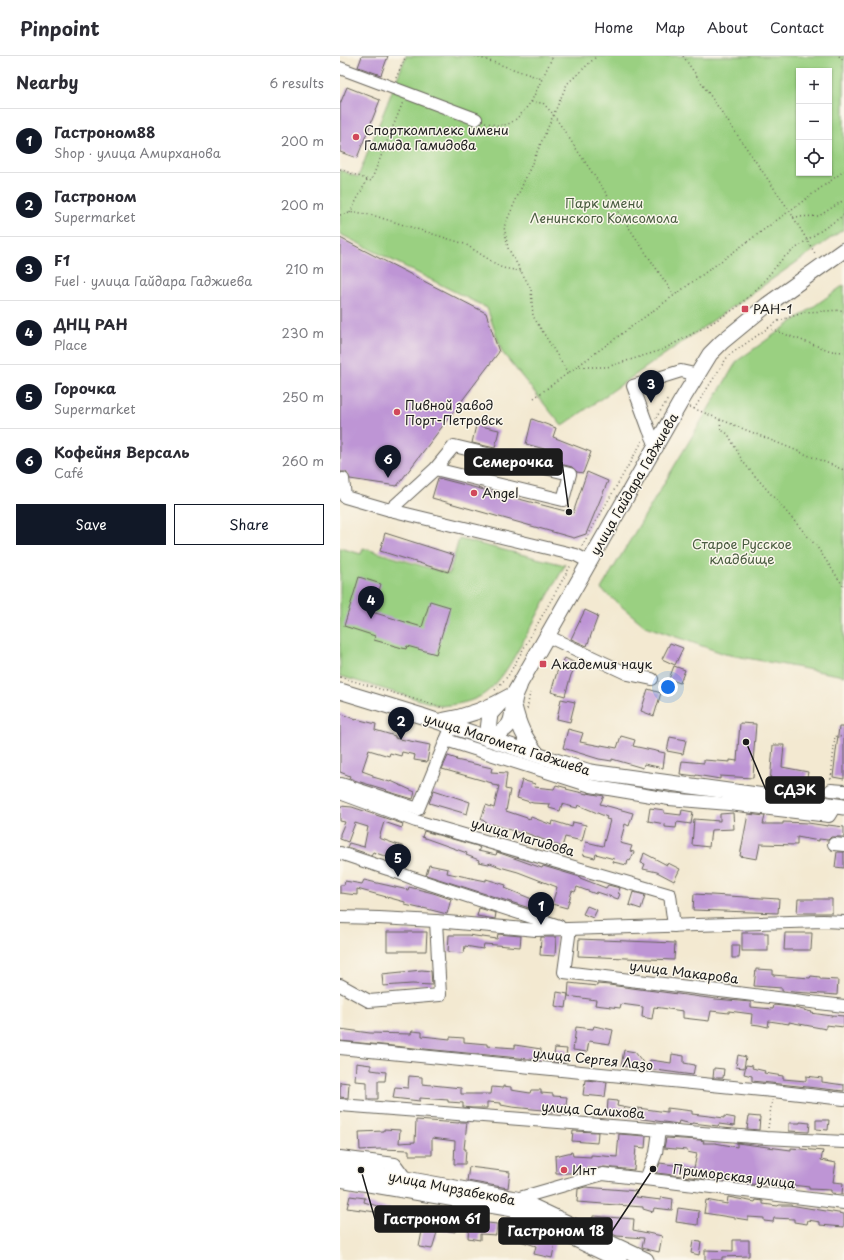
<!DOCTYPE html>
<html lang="en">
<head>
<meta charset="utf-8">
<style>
	body { margin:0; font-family:"Playpen Sans",sans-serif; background:#f7f7f7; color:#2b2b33 }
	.controls { position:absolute; right:12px; top:12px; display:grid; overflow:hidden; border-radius:0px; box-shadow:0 1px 3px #0004 }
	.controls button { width:36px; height:36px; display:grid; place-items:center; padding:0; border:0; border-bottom:1px solid #e1e1e2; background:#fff; color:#2b2b33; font:20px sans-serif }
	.you { position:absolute; left:328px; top:631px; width:14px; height:14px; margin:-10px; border:3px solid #fff; border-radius:50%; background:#1a73e8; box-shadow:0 0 0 6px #1a73e833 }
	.badge { display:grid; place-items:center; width:26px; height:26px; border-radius:50%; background:#111827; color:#fff; font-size:13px; font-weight:700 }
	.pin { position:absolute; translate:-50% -33px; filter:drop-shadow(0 1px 2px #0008) }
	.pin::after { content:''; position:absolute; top:21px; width:14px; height:12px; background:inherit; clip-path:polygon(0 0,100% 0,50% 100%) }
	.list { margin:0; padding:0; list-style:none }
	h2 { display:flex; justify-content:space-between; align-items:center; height:52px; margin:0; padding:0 16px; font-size:17px }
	h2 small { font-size:13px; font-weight:400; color:#7c7c81 }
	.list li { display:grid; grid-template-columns:26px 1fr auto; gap:12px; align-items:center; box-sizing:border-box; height:64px; padding:0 16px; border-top:1px solid #e1e1e2 }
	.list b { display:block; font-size:15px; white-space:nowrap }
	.list p { margin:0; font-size:13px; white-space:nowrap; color:#7c7c81 }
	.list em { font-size:13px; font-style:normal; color:#7c7c81 }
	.actions { display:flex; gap:8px; padding:12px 16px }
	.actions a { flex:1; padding:9px 0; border:1px solid #111827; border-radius:0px; text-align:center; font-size:14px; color:#111827 }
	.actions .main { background:#111827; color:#fff }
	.icon { flex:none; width:22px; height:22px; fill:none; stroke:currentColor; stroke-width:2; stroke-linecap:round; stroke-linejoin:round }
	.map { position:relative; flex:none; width:504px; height:1204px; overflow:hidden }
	header { display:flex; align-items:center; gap:24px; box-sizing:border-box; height:56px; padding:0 20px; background:#fff; border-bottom:1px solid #e1e1e2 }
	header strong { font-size:19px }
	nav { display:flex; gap:22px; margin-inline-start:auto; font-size:14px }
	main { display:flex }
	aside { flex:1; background:#fff }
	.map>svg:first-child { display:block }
	.green { fill:#9ad081; stroke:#5b764e; fill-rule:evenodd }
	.building { fill:#be95d5 }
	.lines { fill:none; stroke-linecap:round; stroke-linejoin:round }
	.minor-casing { stroke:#67645b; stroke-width:14 }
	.major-casing { stroke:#67645b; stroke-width:17 }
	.path { stroke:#67645b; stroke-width:1.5; stroke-dasharray:1 3; stroke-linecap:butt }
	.minor { stroke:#fff; stroke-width:12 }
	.major { stroke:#fff; stroke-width:15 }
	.poi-dot { fill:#d1495b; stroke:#fbf7ec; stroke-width:1.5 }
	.labels { text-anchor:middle; stroke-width:3; stroke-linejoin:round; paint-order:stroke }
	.poi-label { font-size:13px; fill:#1c1c1c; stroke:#fbf7ec; text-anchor:start }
	.park-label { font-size:13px; fill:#485b3f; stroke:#fbf7ec }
	.street-label { font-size:13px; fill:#1c1c1c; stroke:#fbf7ec }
	.leader { fill:none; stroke:#1c1c1c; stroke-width:1.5 }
	.callout-dot { fill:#1c1c1c; stroke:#fbf7ec; stroke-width:1.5 }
	.callout { fill:#1c1c1c; stroke:#1c1c1c; stroke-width:1.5 }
	.callout-label { font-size:14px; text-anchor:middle; font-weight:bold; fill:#fff }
</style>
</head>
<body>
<header>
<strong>Pinpoint</strong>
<nav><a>Home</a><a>Map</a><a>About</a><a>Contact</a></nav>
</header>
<main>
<aside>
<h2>Nearby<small>6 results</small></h2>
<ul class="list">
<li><span class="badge">1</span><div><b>Гастроном88</b><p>Shop · улица Амирханова</p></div><em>200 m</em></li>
<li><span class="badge">2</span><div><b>Гастроном</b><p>Supermarket</p></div><em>200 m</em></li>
<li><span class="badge">3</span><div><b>F1</b><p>Fuel · улица Гайдара Гаджиева</p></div><em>210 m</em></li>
<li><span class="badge">4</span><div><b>ДНЦ РАН</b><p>Place</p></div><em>230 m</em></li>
<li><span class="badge">5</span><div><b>Горочка</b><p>Supermarket</p></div><em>250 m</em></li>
<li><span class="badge">6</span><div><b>Кофейня Версаль</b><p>Café</p></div><em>260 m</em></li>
</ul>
<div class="actions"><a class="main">Save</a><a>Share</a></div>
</aside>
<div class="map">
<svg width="504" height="1204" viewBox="0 0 504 1204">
	<rect width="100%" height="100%" fill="#fbf7ec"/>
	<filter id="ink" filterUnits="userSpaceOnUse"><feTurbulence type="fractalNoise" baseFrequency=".025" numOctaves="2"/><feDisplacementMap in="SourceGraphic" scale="8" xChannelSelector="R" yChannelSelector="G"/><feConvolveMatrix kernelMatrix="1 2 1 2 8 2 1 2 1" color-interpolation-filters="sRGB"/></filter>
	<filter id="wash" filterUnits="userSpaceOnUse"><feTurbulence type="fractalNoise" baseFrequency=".012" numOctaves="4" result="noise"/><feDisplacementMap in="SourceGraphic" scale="16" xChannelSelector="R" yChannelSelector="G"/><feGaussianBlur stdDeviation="0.9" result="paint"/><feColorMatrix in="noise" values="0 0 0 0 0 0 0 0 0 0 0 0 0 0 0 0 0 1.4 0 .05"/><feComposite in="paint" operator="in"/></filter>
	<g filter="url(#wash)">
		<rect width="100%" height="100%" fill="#f3e9d1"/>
		<!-- green -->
		<g class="green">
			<path d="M66 0H504V173L222 370 162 296 147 252 0 178V114L18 121ZM459 15H489V117H459Z"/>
			<polygon points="504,229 504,620 385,598 305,570 261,533 397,305"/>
			<path d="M119 483 225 509C214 529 202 550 191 571 178 593 164 626 141 640 128 647 114 649 100 650L0 620V492L21 498 23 492 109 518Z"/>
		</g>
		<g id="blocks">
			<!-- building -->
			<g class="building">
				<polygon points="22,0 48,0 41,19 18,11"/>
				<polygon points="7,31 40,44 17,102 0,96 0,48"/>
				<polygon points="0,182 146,257 159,296 57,430 10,423 6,416 0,416"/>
				<polygon points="192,363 216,372 213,381 251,396 243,417 237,416 232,411 204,404 208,394 186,388"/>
				<polygon points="136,369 159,374 155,392 132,387"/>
				<polygon points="247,416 268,425 246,478 234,482 92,442 98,422 233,457"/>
				<polygon points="45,477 114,499 108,516 40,495"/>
				<polygon points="19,521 41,528 32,556 82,571 90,545 110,551 96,598 67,590 66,593 34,584 35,580 4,570"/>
				<polygon points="245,554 258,560 247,590 231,583"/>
				<polygon points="330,587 343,592 335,609 322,603"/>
				<polygon points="225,602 237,608 231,619 225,640 211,636 217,616"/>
				<polygon points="334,610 345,614 340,627 329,623"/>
				<polygon points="308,633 321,637 314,660 301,655"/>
				<polygon points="221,643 235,646 230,666 217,663"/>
				<polygon points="0,657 16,664 16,663 36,668 35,674 55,680 55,682 90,689 87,706 74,704 75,699 62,696 61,700 50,697 49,700 29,694 22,715 33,719 33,721 50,726 51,725 75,736 73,743 46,735 47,734 17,725 9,722 10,720 0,716"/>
				<polygon points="400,667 416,668 413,706 414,706 413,722 380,720 380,723 356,719 356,720 340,718 342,705 364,707 364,704 390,706 390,704 397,705"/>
				<polygon points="499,671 504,671 504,723 493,721"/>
				<polygon points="228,673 243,677 240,686 261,690 261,689 277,692 281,680 295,684 293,690 325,697 323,712 304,708 303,712 272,703 272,705 259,703 223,692"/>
				<polygon points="330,681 346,684 343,698 327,695"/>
				<polygon points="433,689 444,689 442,711 468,716 465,731 441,726 441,729 430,728"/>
				<polygon points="108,700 117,703 116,704 152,712 151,716 167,717 165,733 170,734 166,755 190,763 191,761 212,769 213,765 232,771 233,766 246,769 242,785 225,781 222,791 181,775 180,777 152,768 151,770 141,763 146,749 154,752 159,730 152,729 152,727 102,713"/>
				<polygon points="182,724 195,728 194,731 214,733 216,729 227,732 226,733 247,738 247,737 264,740 260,748 293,757 289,770 285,768 280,787 292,790 290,795 294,796 290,805 288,804 287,809 273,806 274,803 256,798 255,802 243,799 246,786 263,790 270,764 266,763 267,761 238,749 237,752 222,748 220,755 209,752 210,748 193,747 177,742"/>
				<polygon points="94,734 130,746 127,758 89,747"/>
				<polygon points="0,750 12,751 63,768 62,772 44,766 39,782 64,791 59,805 33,796 31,799 7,791 9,787 24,791 28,771 15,767 8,786 0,783 0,778 5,766 0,765"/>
				<polygon points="310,752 324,754 324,757 341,759 342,754 353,756 351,768 337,766 336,772 325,771 325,768 308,765"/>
				<polygon points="393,757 394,773 371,774 369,791 352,789 354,763 380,765 380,758"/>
				<polygon points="408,758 425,760 423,768 443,768 443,766 468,767 488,770 488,769 504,771 504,781 491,781 488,784 479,783 479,785 457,781 457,789 420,788 417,803 400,800"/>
				<polygon points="84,775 137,790 140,792 138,795 156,799 157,796 202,812 203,810 240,821 240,822 266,832 268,829 280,832 278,837 280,838 278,843 257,836 256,838 237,831 235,836 232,835 227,852 212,848 217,831 178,816 160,811 150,807 149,808 138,806 139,804 126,799 127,797 82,781"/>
				<polygon points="497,796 504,796 504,812 495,811"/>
				<polygon points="304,797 327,809 328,807 340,813 334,825 317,816 303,813 305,808 301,807"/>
				<polygon points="89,809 108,813 107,817 146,825 146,823 166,829 165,832 204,848 202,856 86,819"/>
				<polygon points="24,824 68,834 69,831 93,837 111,843 107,858 83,852 83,853 65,849 65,846 17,833 17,839 0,837 0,829 4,829 5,825 22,828"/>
				<polygon points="293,836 305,839 301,853 289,849"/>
				<polygon points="354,838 439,843 438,857 353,854"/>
				<polygon points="458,843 492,843 492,857 457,857"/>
				<polygon points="247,850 257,854 253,862 243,858"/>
				<polygon points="139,852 156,857 155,863 137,860"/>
				<polygon points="47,876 87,876 86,895 47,895"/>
				<rect x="402" y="877" width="26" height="18"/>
				<polygon points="445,877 472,877 471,894 444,894"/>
				<polygon points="158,878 181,880 180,891 144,888 143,893 125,890 124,897 108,896 109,879 128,879 157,883"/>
				<polygon points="201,881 216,881 215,900 200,899"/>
				<polygon points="239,883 335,887 334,904 238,900"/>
				<polygon points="392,889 400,889 399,902 392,902"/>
				<polygon points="416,913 433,914 433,919 470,922 471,920 480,921 480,923 498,924 497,939 454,936 442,935 442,932 414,930"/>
				<polygon points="82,914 91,915 92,929 72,928 43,930 42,918"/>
				<polygon points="229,927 257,930 257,928 269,929 376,943 411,946 411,951 421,952 433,953 434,949 451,951 472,956 471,957 492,960 492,959 504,960 504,971 486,969 486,973 449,966 449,968 429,965 428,971 419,969 411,968 412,958 389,955 389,957 371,955 369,965 343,962 343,955 314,951 312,963 302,961 303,951 281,948 280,952 255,949 256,944 228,940"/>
				<polygon points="217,936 228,938 226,952 215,950"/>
				<polygon points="254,970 273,974 270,988 249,985 247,996 233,994 236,971 253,973"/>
				<polygon points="0,973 30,977 71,978 72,975 82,976 82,980 110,983 110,981 124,982 124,986 147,988 147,990 175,992 175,989 201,993 200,1004 0,985"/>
				<polygon points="215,992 227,993 225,1007 213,1006"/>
				<polygon points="284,994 295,996 308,1013 281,1010"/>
				<polygon points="332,998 344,1000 344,1007 355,1009 353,1019 308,1013 310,1004 331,1007"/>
				<polygon points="398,999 406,1001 404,1012 396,1011"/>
				<polygon points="16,1007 31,1009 31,1014 46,1016 45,1025 38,1025 38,1043 27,1043 27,1026 15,1025"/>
				<polygon points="406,1009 413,1010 412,1012 425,1015 424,1017 443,1020 443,1023 466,1025 466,1020 482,1022 482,1026 504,1029 504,1035 412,1025 412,1020 404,1018"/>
				<polygon points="374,1012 384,1013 383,1022 373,1022"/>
				<polygon points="69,1020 82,1021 82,1028 121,1032 121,1038 151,1038 152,1031 163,1032 163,1030 171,1031 171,1034 190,1037 191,1034 201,1034 201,1037 213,1038 213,1040 227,1041 225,1057 203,1055 203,1054 172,1051 161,1049 161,1047 147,1046 147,1052 132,1052 123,1051 123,1047 108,1046 108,1044 80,1042 80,1045 53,1042 55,1031 68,1032"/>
				<polygon points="245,1024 267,1026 265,1041 243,1039"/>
				<polygon points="0,1026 9,1027 8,1042 0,1041"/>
				<polygon points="268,1044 278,1045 277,1050 298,1054 298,1052 327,1056 327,1052 344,1054 352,1055 352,1058 369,1060 384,1062 384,1060 395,1062 394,1070 379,1068 378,1070 352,1067 352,1068 339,1065 338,1068 267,1058"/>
				<polygon points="409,1060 420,1061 419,1074 407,1073"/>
				<polygon points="76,1064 119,1067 119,1066 127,1066 124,1093 126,1093 125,1108 114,1108 115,1085 92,1082 92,1099 69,1099 69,1094 40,1093 20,1094 19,1076 44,1075 44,1073 60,1074 59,1087 75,1086"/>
				<polygon points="476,1064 489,1064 488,1074 476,1073"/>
				<polygon points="460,1066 470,1067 469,1076 449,1075 449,1067 460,1067"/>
				<polygon points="233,1075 258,1076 257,1087 232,1085"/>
				<polygon points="279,1078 306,1080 305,1092 296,1091 294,1114 264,1111 255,1113 247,1112 247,1115 236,1114 236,1117 216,1117 215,1100 232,1096 233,1100 251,1101 251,1099 277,1101"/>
				<polygon points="326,1082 360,1084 364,1085 363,1087 375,1087 397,1091 397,1087 451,1094 451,1092 483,1095 481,1104 496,1107 493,1126 503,1127 502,1138 491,1137 491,1134 469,1133 469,1131 443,1128 425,1127 424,1129 411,1128 316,1117 320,1107 354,1112 357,1098 347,1096 347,1094 324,1092"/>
				<polygon points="129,1111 170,1116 168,1132 127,1125"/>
				<polygon points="245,1131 297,1135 296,1141 321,1144 321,1141 333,1143 332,1154 314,1152 313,1156 303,1153 303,1151 237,1146 238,1133"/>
				<polygon points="10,1140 25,1142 24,1146 44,1152 47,1152 58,1155 59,1153 102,1164 102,1162 117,1165 115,1176 98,1173 92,1193 79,1191 83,1170 50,1162 41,1162 43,1157 7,1152"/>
				<polygon points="388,1141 415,1146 416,1144 423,1145 423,1148 438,1150 439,1149 450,1149 504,1158 504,1171 480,1169 480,1166 468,1164 467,1168 454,1166 454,1163 434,1162 433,1166 424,1165 424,1162 408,1161 408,1164 364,1157 366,1144 387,1148"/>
				<polygon points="338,1152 359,1155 358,1169 336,1166"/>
				<polygon points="253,1160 294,1163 293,1174 322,1180 319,1196 302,1192 304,1182 277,1180 252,1169"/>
				<polygon points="129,1165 157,1168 156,1179 140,1178 140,1184 128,1182"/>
				<polygon points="169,1171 184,1176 185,1175 195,1177 194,1182 215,1187 212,1202 194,1198 196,1190 177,1184 177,1185 166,1183"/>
				<polygon points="393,1184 409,1184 409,1200 382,1201 382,1204 365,1204 365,1194 393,1195"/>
				<polygon points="353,1185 361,1186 359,1199 351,1197"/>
			</g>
		</g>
	</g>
	<g filter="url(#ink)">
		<use href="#blocks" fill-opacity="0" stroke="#67645b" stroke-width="1"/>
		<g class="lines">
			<!-- minor casing -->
			<g class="minor-casing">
				<g id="minor">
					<polyline points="0,12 136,63"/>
					<polyline points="317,392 309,374 293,330 341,315 359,319"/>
					<polyline points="3,423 5,441 50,454 236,499 249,506"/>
					<polyline points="50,454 95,413 223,444 230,418 114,390 95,413"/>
					<polyline points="207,580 288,618 312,623"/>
					<polyline points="106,684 251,730 329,743 389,748 489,760 495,750"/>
					<polyline points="0,729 1,728 78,753 109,677"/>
					<polyline points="491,734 504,735"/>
					<polyline points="0,737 76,765 330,839 334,870"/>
					<polyline points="494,788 504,789"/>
					<polyline points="0,797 48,813 72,822 219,870"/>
					<polyline points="0,861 39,862 96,865"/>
					<polyline points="230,873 224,916 504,950"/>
					<polyline points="0,929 29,945 100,939 96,865 196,874 483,865 504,866"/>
					<polyline points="0,992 433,1035 504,1043"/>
					<polyline points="0,1049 426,1082 504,1086"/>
					<polyline points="0,1101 55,1108 66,1123 65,1127"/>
					<polyline points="306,1123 316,1097 319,1074"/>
					<polyline points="175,1146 176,1143 263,1118 504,1147"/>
				</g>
			</g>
			<!-- major casing -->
			<g class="major-casing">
				<g id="major">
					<polyline points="0,635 82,660 197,699 250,716 504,751"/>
					<path d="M174 650C179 671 184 681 197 698"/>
					<path d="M101 665C126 661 152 651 174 638L340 347 370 298 382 286 427 249 504 194"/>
					<path d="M147 682C185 669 165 656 179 631"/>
					<polyline points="147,682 150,658 162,645"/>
					<polyline points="0,1113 66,1123 176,1143 306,1204"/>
					<polyline points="0,1123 173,1153 279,1204"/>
				</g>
			</g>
			<!-- path -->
			<g class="path">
				<polyline points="135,0 202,23"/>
				<polyline points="343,0 449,154 476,199"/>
				<polyline points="499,0 504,5"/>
				<polyline points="56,22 66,0"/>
				<polyline points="191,46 213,0"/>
				<path d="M145 66C170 75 176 64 191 46L203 47 213 58 334 239"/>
				<polyline points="0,113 31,125 63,46"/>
				<polyline points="10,157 27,124"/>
				<polyline points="0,159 16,156 35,160 125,188 162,212 181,215"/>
				<polyline points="453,161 479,160 504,144"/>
				<polyline points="428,272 491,295 504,296"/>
				<polyline points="236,311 267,311 322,294 367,270 396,252 418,232 443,202 467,184 504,159"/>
				<polyline points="228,317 193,260 191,233 168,192 164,171 227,28 257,0"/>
				<polyline points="194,342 504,115"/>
				<polyline points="350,351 504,414"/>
				<polyline points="354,353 388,300 438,265 466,256 504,254"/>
				<polyline points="316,362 328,343"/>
				<polyline points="380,364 381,374 388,378 403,406 477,491 504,531"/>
				<polyline points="242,490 303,384"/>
				<polyline points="0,621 104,652"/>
				<polyline points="155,634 168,620 231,509"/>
				<polyline points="187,653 190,637"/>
				<polyline points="491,723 495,680 504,681"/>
				<polyline points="428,1072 432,1044"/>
			</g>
			<!-- minor -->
			<use href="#minor" class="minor"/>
			<!-- major -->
			<use href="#major" class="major"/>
		</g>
	</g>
	<!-- markers -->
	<g class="poi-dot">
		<circle cx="16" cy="81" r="4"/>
		<rect x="401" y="249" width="8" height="8" rx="2"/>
		<circle cx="57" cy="356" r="4"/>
		<circle cx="134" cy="437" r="4"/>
		<rect x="199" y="604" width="8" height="8" rx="2"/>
		<circle cx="224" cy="1114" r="4"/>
	</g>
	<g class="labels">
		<!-- poi labels -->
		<g class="poi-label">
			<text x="24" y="79">Спорткомплекс имени<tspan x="24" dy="15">Гамида Гамидова</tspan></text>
			<text x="413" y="258">РАН-1</text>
			<text x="65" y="354">Пивной завод<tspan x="65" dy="15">Порт-Петровск</tspan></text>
			<text x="142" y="442">Angel</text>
			<text x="211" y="613">Академия наук</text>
			<text x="232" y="1119">Инт</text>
		</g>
		<!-- park labels -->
		<g class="park-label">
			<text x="264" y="152">Парк имени<tspan x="264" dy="15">Ленинского Комсомола</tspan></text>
			<text x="402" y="493">Старое Русское<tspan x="402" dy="15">кладбище</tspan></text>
		</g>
		<!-- street labels -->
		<g class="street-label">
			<text transform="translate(294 428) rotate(-60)" y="5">улица Гайдара Гаджиева</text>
			<text transform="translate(167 688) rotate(18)" y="5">улица Магомета Гаджиева</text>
			<text transform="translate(183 781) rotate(16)" y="5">улица Магидова</text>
			<text transform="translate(344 916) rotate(7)" y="5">улица Макарова</text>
			<text transform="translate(253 1003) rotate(6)" y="5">улица Сергея Лазо</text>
			<text transform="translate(253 1054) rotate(4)" y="5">улица Салихова</text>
			<text transform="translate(394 1120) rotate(7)" y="5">Приморская улица</text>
			<text transform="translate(112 1132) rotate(11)" y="5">улица Мирзабекова</text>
		</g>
	</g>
	<!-- callouts -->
	<path class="leader" d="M229 456L222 406M406 686L426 734M21 1114L35 1163M313 1113L272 1175"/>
	<g class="callout-dot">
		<circle cx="229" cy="456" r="4"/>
		<circle cx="406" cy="686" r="4"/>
		<circle cx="21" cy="1114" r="4"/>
		<circle cx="313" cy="1113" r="4"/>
	</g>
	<g class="callout">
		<rect x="125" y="393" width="97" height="26" rx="4"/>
		<rect x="426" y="721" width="58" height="26" rx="4"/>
		<rect x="35" y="1150" width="114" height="26" rx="4"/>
		<rect x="159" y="1162" width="113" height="26" rx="4"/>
	</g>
	<g class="callout-label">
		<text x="173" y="411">Семерочка</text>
		<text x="455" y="739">СДЭК</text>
		<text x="92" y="1168">Гастроном 61</text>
		<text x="216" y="1180">Гастроном 18</text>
	</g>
</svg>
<div class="controls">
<button>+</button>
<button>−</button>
<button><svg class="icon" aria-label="locate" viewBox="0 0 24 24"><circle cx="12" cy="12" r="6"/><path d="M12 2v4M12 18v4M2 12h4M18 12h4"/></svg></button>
</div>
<div class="you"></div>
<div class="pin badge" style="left:201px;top:869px">1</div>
<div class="pin badge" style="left:61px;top:684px">2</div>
<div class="pin badge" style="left:311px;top:347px">3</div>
<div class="pin badge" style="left:31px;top:563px">4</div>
<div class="pin badge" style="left:58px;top:821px">5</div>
<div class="pin badge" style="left:48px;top:422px">6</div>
</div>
</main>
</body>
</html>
